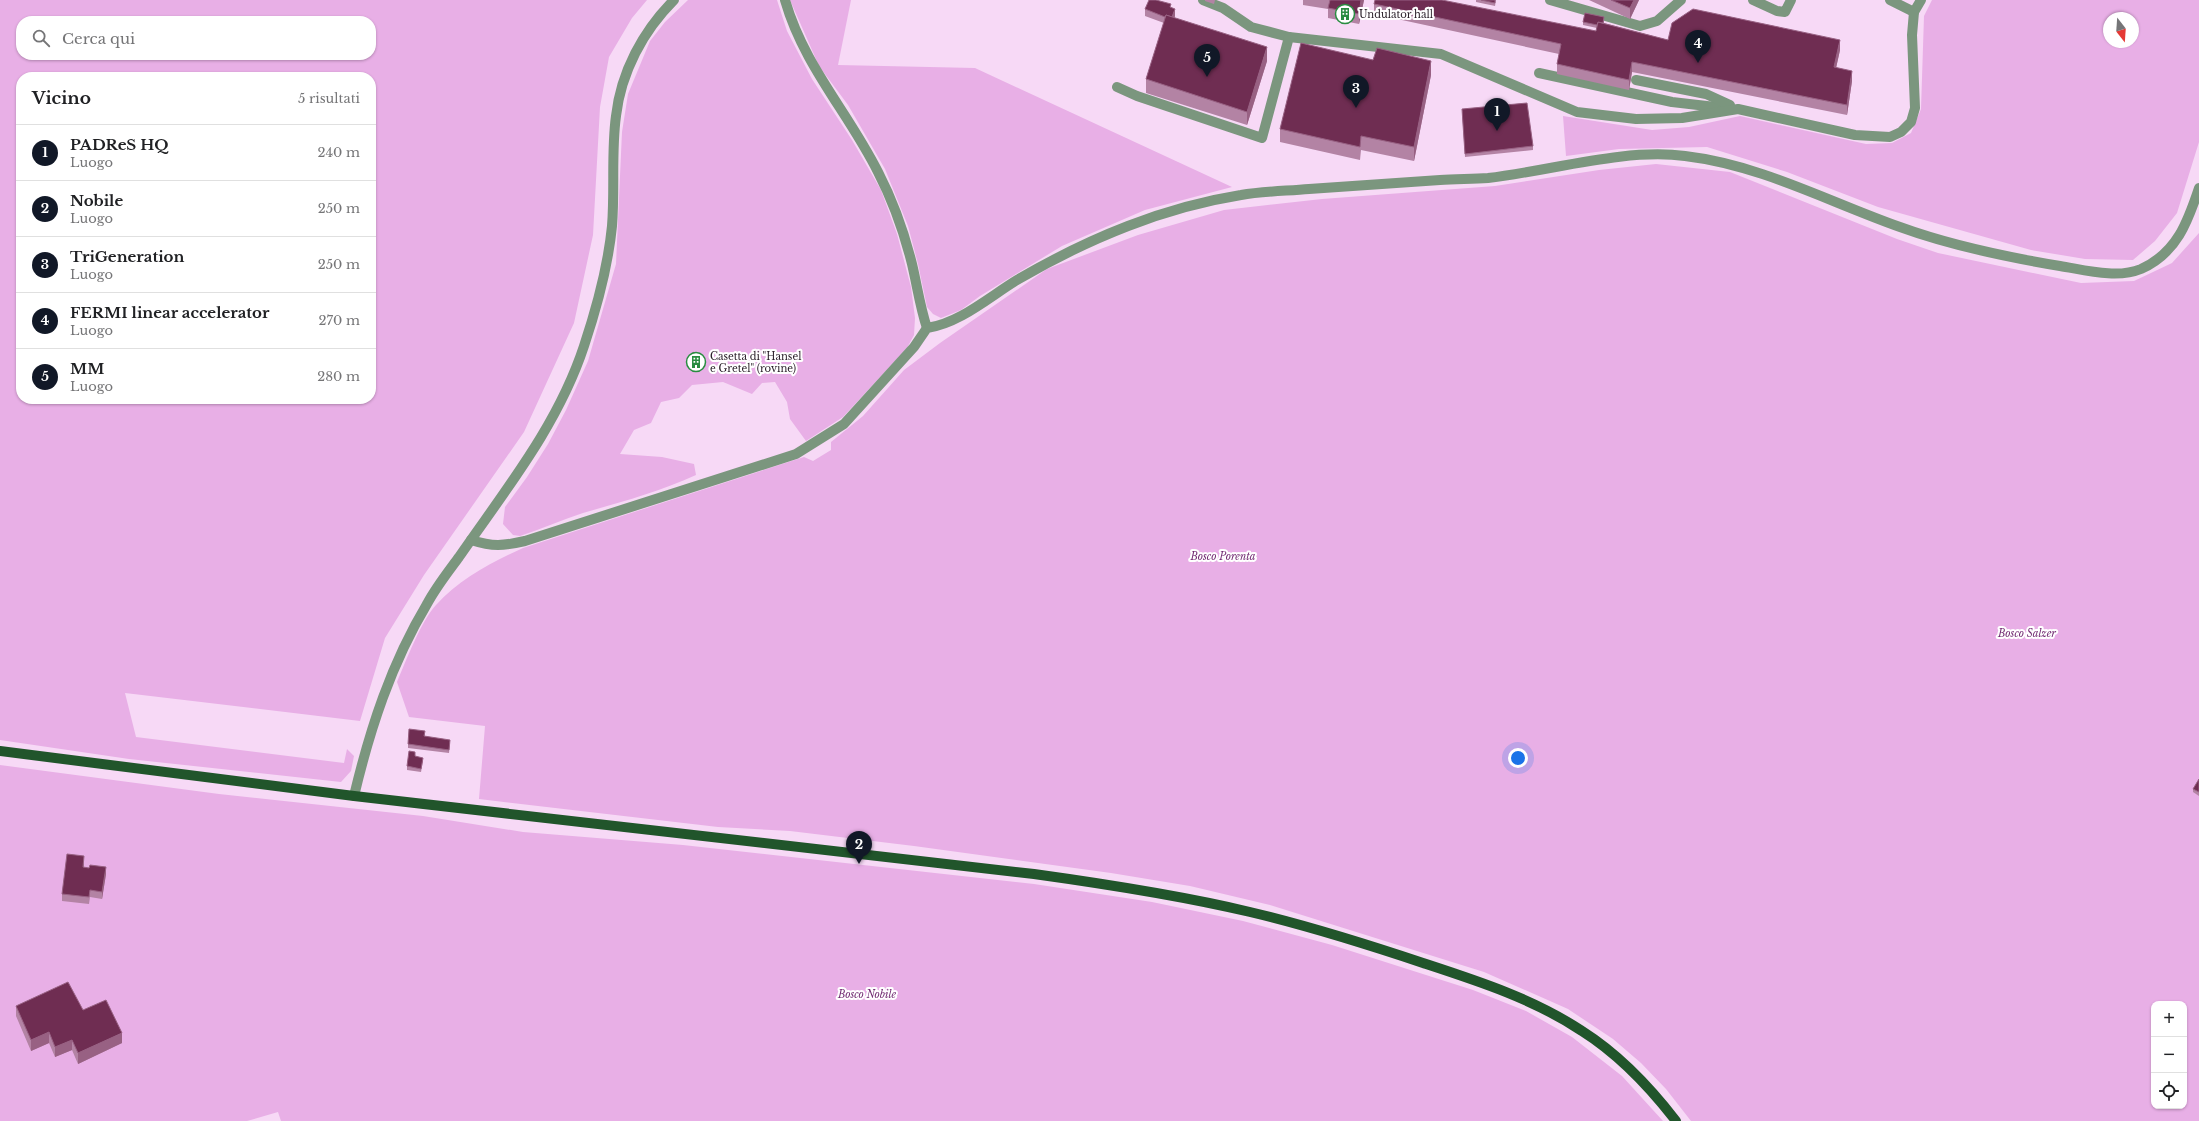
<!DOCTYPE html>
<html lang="it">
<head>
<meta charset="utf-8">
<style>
	body { margin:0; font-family:"Libre Baskerville",serif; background:#f2f2f2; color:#202124 }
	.controls { position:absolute; right:12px; bottom:12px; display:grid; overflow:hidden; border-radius:8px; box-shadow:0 1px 3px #0004 }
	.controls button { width:36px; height:36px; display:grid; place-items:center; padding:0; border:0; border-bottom:1px solid #e0e0e0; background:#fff; color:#202124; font:20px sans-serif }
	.compass { position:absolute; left:2103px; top:12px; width:36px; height:36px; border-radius:50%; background:#fff; box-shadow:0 1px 3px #0004; rotate:163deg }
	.you { position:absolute; left:1518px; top:758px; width:14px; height:14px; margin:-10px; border:3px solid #fff; border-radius:50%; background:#1a73e8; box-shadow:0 0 0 6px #1a73e833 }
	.badge { display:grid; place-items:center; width:26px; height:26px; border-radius:50%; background:#111827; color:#fff; font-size:13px; font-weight:700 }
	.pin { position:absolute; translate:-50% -33px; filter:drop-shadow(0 1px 2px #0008) }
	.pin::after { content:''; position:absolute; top:21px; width:14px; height:12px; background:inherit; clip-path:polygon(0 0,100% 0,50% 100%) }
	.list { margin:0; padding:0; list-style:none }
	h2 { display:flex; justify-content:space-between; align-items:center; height:52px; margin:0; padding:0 16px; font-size:17px }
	h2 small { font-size:13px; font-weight:400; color:#757577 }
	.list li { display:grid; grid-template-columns:26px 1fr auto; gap:12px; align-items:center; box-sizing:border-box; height:56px; padding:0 16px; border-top:1px solid #e0e0e0 }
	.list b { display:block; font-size:15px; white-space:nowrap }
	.list p { margin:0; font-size:13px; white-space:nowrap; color:#757577 }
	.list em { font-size:13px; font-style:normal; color:#757577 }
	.icon { flex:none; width:22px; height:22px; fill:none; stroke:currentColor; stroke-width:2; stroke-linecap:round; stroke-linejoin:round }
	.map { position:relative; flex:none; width:2199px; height:1121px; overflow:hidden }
	.search { position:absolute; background:#fff; box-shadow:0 1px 3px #0004; left:16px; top:16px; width:360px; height:44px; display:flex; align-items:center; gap:10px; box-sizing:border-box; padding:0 14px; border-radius:16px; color:#757577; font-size:15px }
	.panel { position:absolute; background:#fff; box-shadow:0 1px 3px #0004; left:16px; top:72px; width:360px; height:332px; border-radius:16px }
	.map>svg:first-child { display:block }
	.green { fill:#e8afe6; fill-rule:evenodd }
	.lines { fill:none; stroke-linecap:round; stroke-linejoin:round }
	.minor { stroke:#7b967e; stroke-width:10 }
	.major { stroke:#21552b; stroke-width:10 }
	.wall { fill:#b383a4 }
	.shaded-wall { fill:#986183 }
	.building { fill:#6f2d52; stroke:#986183 }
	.labels { text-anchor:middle; stroke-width:4; stroke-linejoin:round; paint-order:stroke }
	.poi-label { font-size:10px; fill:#2b202a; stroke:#fff; text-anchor:start }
	.park-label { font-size:10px; font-style:italic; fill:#722b72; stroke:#fff }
</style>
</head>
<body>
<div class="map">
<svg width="2199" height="1121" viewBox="0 0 2199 1121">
	<rect width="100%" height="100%" fill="#f7d9f6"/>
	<!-- green -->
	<g class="green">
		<path d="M0 0H647L632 18 609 57 600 107 593 235 574 323 524 432 424 575 385 638 360 721 125 693 136 737 344 763 347 749 354 756 351 771 341 782 129 759 0 740ZM21 21H371V55H21ZM21 77H371V399H21Z"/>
		<path d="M688 0H777L787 31 812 79 852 140 881 190 897 234 911 287 915 318 914 335 907 348 843 417 806 441 790 419 787 402 775 382 762 383 752 394 723 382 692 385 679 398 661 402 651 423 634 430 620 454 662 457 694 464 696 475C659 492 621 502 583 513 562 520 541 529 520 536L513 535 503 524 505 507 527 477 548 444 566 410 588 361 616 264 622 132 628 94 650 41 665 22Z"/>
		<polygon points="790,0 851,0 838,65 975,68 1232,187 1145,210 1062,246 980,296 961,310 941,318 933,314 927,307 918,264 908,226 885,169 848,105 819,66"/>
		<path d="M1932 0H2199V142L2177 213 2155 241 2133 260 2085 259 2031 250 1878 207 1787 172 1707 147 1619 149 1566 156 1563 116 1652 130 1689 127 1740 116 1866 144 1892 143 1911 133 1921 109 1924 16ZM2109 18H2133V42H2109Z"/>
		<path d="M1656 164 1730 172 1897 239 1938 253 2081 283 2134 281 2172 263 2199 233V1121H1691L1666 1089 1641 1063 1613 1039 1568 1009 1484 972 1270 905 1190 886 1111 873 914 846 790 831 718 827 479 799 485 726 409 717 397 682C406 661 421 621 436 605 459 579 492 562 523 548L804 457 813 461 831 450V442L863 416 904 370 940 343 1047 269 1138 235 1224 210 1322 199 1495 186 1599 170ZM2154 1004H2184V1106H2154Z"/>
		<polygon points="0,765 219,794 423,816 523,832 683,845 1034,884 1152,902 1243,921 1332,945 1473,990 1526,1011 1572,1037 1622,1076 1663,1121 281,1121 278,1112 247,1121 0,1121"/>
	</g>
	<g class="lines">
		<!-- minor -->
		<g class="minor">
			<path d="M785 0C804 66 848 112 878 172 893 201 904 232 912 264 917 285 920 307 927 328"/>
			<polyline points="1203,0 1223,8 1251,27 1289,37"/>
			<polyline points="1550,0 1640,26 1657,21 1681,0"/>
			<polyline points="1753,0 1777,11 1785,12 1791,0"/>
			<polyline points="1890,0 1914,12"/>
			<polyline points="1539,73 1672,102 1724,108"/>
			<polyline points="1636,80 1706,94 1730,105"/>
			<polyline points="1117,87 1137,96 1262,138 1289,37 1441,54 1577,112 1636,119 1682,118 1738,109 1855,135 1890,137 1901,132 1911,122 1915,108 1912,35 1914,12 1921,0"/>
			<path d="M471 540C493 547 503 546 525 541L796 454 844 424 914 347 927 328C960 323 989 297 1017 280 1053 259 1089 241 1128 226 1164 212 1203 201 1241 195 1263 191 1287 191 1309 189 1353 186 1396 183 1440 180 1456 179 1472 179 1488 178 1550 171 1624 148 1685 156 1761 165 1829 202 1900 227 1952 246 2006 257 2060 266 2085 270 2117 279 2141 269 2177 253 2188 221 2199 188"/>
			<path d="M354 796C370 729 391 664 427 604 436 587 448 572 459 557 506 489 558 425 584 346 597 307 608 267 612 226 615 189 611 152 616 116 621 72 643 31 674 0"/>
		</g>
		<!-- major -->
		<path class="major" d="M0 751 354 796 1034 874C1106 884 1179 895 1250 912 1309 926 1366 944 1423 963 1478 981 1534 999 1582 1031 1620 1055 1649 1086 1676 1121"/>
	</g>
	<!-- wall -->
	<g class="wall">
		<polygon points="1205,0 1215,0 1214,4 1205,1"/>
		<polygon points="1303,0 1364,0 1359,24 1328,18 1328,9 1303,5"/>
		<polygon points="1476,0 1496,0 1495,6 1476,2"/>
		<polygon points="1589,0 1639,0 1630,19"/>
		<polygon points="1374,4 1596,31 1597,28 1583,25 1583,22 1604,20 1604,23 1668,40 1840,50 1836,68 1852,81 1847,115 1632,72 1629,90 1557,74 1557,64 1559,54 1374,14"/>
		<polygon points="1171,8 1175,16 1174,18 1267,61 1247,125 1146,93 1146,79 1164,23 1145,16 1145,9"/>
		<polygon points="1431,75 1414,161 1361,150 1360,160 1280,142 1280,129"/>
		<polygon points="1462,112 1533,146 1533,150 1465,157"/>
		<polygon points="689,356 702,364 697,369 689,359"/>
		<polygon points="425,734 425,736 450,743 449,753 408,748 408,744"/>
		<polygon points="415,757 423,761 421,772 407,770 407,766"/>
		<polygon points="2199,779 2199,796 2193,792 2193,789"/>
		<polygon points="84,863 84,868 106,874 102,899 90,897 89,904 62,901 62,894"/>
		<polygon points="16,1006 83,1010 122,1043 78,1064 72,1050 55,1057 49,1043 31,1051 16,1016"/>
	</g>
	<!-- shaded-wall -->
	<g class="shaded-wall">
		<polygon points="1361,0 1364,0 1359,24 1359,14"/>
		<polygon points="1634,0 1639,0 1630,19 1630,8"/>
		<polygon points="1175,9 1175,16 1171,26 1171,19"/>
		<polygon points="1840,40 1840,50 1834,77 1834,67"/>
		<polygon points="1267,47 1267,61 1247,125 1247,112"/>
		<polygon points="1431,61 1431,75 1414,161 1414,147"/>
		<polygon points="1632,62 1632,72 1629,90 1629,80"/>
		<polygon points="1852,71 1852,81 1847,115 1847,105"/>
		<polygon points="702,361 702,364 697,369 697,365"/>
		<polygon points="106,867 106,874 102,899 102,892"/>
		<polygon points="49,1032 49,1043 31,1051 31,1040"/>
		<polygon points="122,1033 122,1043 78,1064 78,1053"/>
		<polygon points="72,1040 72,1050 55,1057 55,1047"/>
	</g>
	<!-- building -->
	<g class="building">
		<polygon points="1149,0 1156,0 1171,4 1170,7 1175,9 1172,17 1166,15 1165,17 1145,9"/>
		<polygon points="1330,0 1361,0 1359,14 1328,8"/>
		<polygon points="1375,0 1442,0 1596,31 1598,22 1668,40 1672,23 1693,9 1840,40 1834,67 1852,71 1847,105 1632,62 1629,80 1557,64 1561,44 1374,4"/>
		<polygon points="1481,0 1495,0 1495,3"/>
		<polygon points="1611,0 1634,0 1630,8"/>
		<polygon points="1585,13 1604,17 1603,23 1598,22 1597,25 1583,22"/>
		<polygon points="1166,15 1267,47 1247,112 1146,79"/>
		<polygon points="1301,43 1373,60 1377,48 1431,61 1414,147 1361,136 1360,147 1280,129"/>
		<polygon points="1527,103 1533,146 1465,154 1462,109"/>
		<polygon points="694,352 702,361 697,365 689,356"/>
		<polygon points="409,729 425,731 424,736 450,740 449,750 408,744"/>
		<polygon points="409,751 415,752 415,756 423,758 421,769 407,766"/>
		<polygon points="2199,779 2199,792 2193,789"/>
		<polygon points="67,854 84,856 83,867 89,868 90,865 106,867 102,892 90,890 89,897 62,894"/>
		<polygon points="68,982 83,1010 106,1000 122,1033 78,1053 72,1040 55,1047 49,1032 31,1040 16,1006"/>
	</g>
	<!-- icons -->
	<defs>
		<g id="building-ring" transform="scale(1)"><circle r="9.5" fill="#fff" stroke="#298c41" stroke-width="1.5"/><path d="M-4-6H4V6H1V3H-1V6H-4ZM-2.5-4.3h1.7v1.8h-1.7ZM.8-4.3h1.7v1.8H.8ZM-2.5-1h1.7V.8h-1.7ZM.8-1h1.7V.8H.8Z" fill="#298c41"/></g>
	</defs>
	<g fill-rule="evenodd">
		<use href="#building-ring" x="1345" y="14"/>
		<use href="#building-ring" x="696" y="362"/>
	</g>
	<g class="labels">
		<!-- poi labels -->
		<g class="poi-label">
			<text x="1359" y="18">Undulator hall</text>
			<text x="710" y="360">Casetta di "Hansel<tspan x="710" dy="12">e Gretel" (rovine)</tspan></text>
		</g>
		<!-- park labels -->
		<g class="park-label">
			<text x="1223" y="560">Bosco Porenta</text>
			<text x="2027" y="637">Bosco Salzer</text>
			<text x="867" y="998">Bosco Nobile</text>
		</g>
	</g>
</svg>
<div class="controls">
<button>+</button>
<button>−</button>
<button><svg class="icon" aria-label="locate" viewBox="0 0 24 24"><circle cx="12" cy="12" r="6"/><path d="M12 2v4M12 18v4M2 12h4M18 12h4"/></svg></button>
</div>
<svg class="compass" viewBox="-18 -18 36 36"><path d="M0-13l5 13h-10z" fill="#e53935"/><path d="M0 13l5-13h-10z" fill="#757577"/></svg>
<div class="you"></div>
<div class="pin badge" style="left:1497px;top:131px">1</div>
<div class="pin badge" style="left:859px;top:864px">2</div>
<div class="pin badge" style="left:1356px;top:108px">3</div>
<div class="pin badge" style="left:1698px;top:63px">4</div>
<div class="pin badge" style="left:1207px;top:77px">5</div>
<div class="search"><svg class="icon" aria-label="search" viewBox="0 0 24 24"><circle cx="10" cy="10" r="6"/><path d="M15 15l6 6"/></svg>Cerca qui</div>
<section class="panel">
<h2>Vicino<small>5 risultati</small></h2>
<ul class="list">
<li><span class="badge">1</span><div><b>PADReS HQ</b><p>Luogo</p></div><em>240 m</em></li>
<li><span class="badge">2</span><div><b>Nobile</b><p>Luogo</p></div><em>250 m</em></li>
<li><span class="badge">3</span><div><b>TriGeneration</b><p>Luogo</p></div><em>250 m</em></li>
<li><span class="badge">4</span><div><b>FERMI linear accelerator</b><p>Luogo</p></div><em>270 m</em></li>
<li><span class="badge">5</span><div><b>MM</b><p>Luogo</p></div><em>280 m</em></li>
</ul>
</section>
</div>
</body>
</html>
